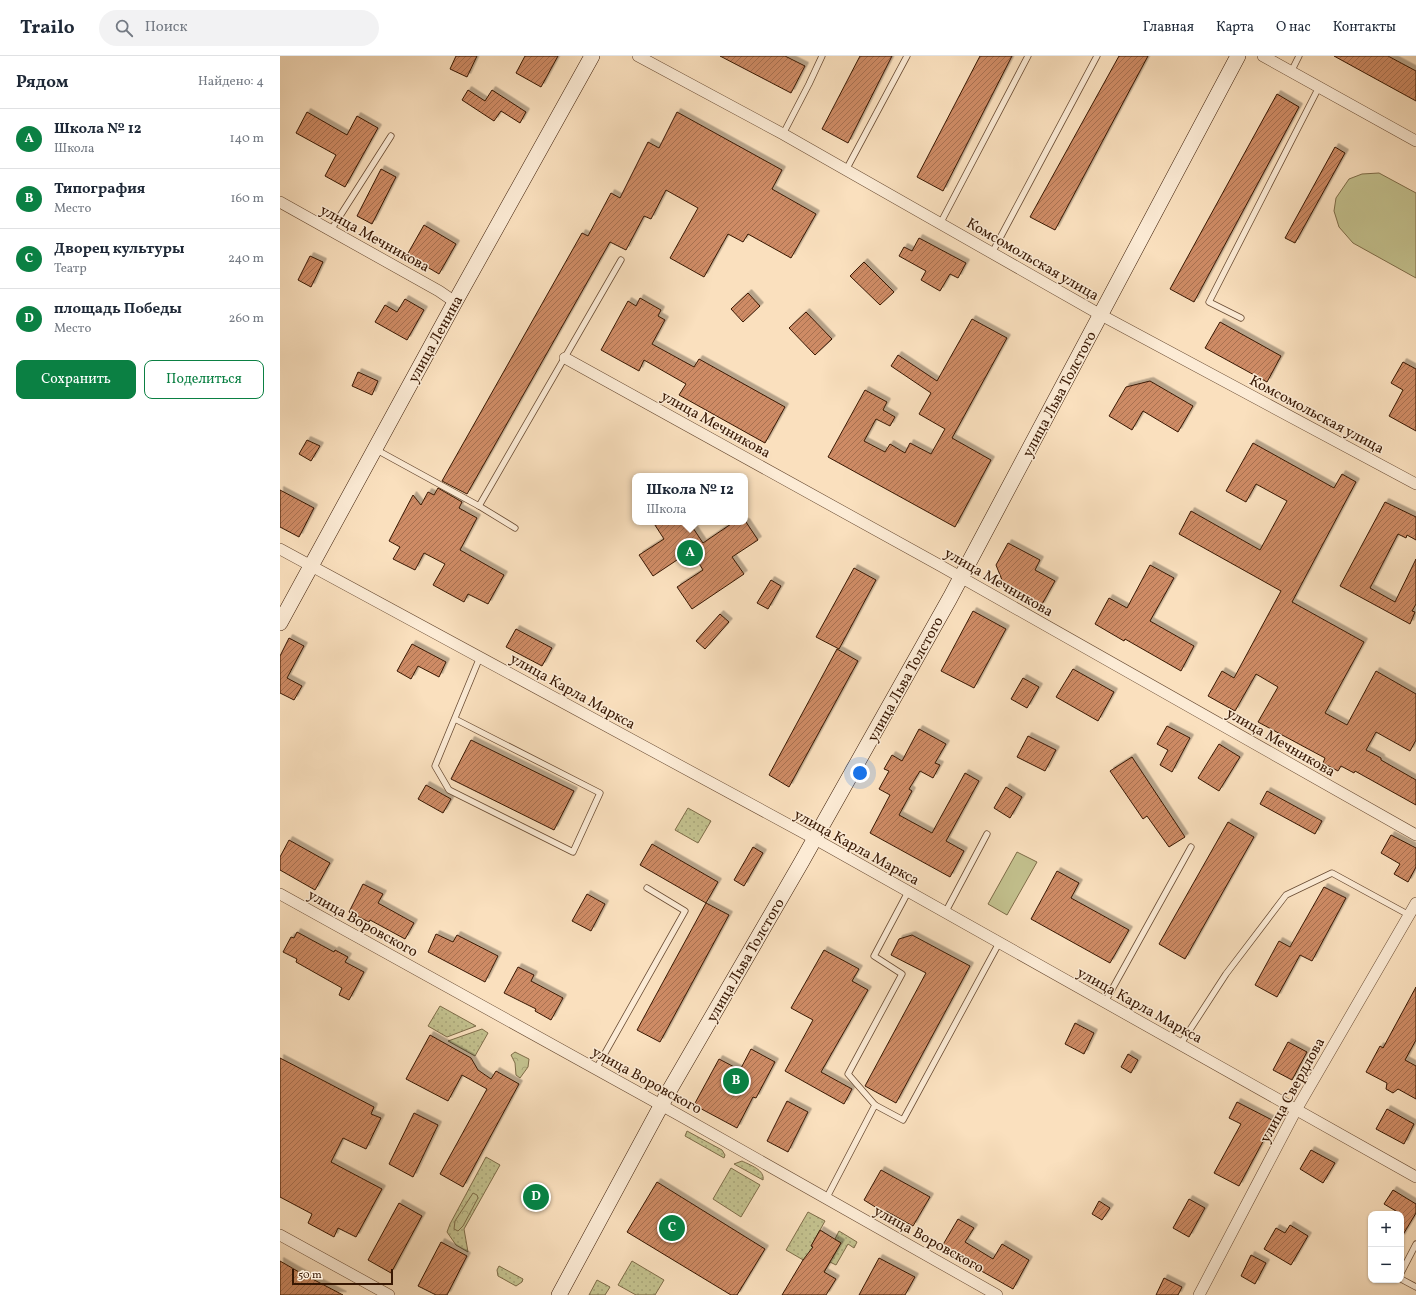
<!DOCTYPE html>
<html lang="ru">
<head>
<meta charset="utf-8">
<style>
	body { margin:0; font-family:Vollkorn,serif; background:#f2f2f3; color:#1f2937 }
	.controls { position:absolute; right:12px; bottom:12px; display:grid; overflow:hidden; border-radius:8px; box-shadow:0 1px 3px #0004 }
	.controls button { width:36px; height:36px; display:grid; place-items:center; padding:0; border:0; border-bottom:1px solid #e0e1e3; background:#fff; color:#1f2937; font:20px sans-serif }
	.scale { position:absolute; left:12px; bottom:10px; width:101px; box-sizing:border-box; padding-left:4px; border:2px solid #381803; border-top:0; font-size:11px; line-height:14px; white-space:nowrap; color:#381803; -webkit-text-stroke:3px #fcebd5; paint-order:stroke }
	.you { position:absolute; left:580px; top:717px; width:14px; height:14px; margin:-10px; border:3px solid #fff; border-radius:50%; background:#1a73e8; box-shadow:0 0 0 6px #1a73e833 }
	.badge { display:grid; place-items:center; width:26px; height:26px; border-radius:50%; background:#0b8043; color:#fff; font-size:13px; font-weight:700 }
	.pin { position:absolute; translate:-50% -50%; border:2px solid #fff; box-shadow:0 1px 4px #0006 }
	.popup { position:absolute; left:352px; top:417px; width:116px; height:52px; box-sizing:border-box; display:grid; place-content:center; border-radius:8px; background:#fff; filter:drop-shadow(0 1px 3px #0005); font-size:13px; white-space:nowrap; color:#747a83 }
	.popup b { font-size:15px; color:#1f2937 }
	.popup::after { content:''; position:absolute; left:50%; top:100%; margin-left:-8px; border:8px solid transparent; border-top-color:#fff }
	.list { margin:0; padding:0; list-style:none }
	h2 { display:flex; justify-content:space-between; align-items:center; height:52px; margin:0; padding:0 16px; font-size:17px }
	h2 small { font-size:13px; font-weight:400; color:#747a83 }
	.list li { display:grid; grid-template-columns:26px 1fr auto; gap:12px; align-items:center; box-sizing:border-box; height:60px; padding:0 16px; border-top:1px solid #e0e1e3 }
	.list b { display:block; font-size:15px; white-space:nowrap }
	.list p { margin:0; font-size:13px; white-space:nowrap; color:#747a83 }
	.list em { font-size:13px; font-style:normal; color:#747a83 }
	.actions { display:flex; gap:8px; padding:12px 16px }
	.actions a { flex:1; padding:9px 0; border:1px solid #0b8043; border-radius:8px; text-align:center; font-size:14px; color:#0b8043 }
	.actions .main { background:#0b8043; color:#fff }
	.icon { flex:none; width:22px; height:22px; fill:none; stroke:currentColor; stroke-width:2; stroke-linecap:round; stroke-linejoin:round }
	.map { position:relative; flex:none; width:1136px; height:1239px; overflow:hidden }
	header { display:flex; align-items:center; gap:24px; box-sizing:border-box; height:56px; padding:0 20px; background:#fff; border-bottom:1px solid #e0e1e3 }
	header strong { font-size:19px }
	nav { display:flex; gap:22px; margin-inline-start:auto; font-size:14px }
	.search { width:280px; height:36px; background:#f2f2f3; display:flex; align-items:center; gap:10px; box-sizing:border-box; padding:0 14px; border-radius:22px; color:#747a83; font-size:15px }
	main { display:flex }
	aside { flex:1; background:#fff }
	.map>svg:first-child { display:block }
	.grass { fill:url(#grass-dots); stroke:#7e6c48 }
	.forest { fill:url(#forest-crowns); stroke:#7e6c48 }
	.garden { fill:#c3c18e; stroke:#7e6c48 }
	.building { fill:url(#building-hatch); stroke:#381803; filter:url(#shadow) }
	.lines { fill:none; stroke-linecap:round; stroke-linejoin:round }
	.lane-casing { stroke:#684a32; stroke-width:7 }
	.street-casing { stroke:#684a32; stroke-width:12 }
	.secondary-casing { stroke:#381803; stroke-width:16 }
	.lane { stroke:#fcebd5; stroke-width:5.5 }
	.street { stroke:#fcebd5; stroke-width:11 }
	.secondary { stroke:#fcebd5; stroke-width:15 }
	.labels { text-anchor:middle; stroke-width:3; stroke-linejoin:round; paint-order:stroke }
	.street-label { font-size:15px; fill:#381803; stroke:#fcebd5 }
</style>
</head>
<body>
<header>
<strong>Trailo</strong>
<div class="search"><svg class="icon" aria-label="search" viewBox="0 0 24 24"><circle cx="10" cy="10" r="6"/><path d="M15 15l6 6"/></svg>Поиск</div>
<nav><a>Главная</a><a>Карта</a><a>О нас</a><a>Контакты</a></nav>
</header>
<main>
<aside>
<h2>Рядом<small>Найдено: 4</small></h2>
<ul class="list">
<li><span class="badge">A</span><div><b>Школа № 12</b><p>Школа</p></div><em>140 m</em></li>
<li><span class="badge">B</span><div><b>Типография</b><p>Место</p></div><em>160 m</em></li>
<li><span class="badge">C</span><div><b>Дворец культуры</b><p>Театр</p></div><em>240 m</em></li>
<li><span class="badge">D</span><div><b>площадь Победы</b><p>Место</p></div><em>260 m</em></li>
</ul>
<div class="actions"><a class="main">Сохранить</a><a>Поделиться</a></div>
</aside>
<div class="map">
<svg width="1136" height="1239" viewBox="0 0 1136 1239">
	<defs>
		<pattern id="grass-dots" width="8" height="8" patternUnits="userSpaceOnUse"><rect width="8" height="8" fill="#c3c18e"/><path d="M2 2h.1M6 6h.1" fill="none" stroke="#a8a579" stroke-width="1.8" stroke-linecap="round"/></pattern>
		<pattern id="forest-crowns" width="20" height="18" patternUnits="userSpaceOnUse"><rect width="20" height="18" fill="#c3c18e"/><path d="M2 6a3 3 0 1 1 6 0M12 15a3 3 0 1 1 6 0" fill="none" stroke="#a8a579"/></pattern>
		<pattern id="building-hatch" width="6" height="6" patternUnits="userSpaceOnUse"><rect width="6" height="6" fill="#ce8b65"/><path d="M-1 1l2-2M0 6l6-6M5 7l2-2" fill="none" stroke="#a87151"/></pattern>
		<filter id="shadow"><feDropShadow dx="3.5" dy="-3.5" stdDeviation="0" flood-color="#0004"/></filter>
	</defs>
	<rect width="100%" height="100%" fill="#fae0be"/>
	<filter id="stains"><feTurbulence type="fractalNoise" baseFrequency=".005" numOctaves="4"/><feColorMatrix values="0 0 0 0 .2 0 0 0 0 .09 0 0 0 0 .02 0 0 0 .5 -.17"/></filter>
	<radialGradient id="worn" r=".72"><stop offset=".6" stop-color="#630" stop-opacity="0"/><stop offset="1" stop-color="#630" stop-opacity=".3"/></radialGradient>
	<!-- grass -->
	<g class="grass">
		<polygon points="408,752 431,765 418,787 395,774"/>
		<polygon points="160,950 196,970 167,981 148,970"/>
		<polygon points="202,973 208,977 195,1000 168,985"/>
		<polygon points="407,1075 442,1094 445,1099 444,1102 405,1080"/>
		<polygon points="206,1101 220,1109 184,1173 188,1196 176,1189 167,1176 170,1168"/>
		<path d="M462 1105C470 1109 485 1114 483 1124L454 1108Z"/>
		<polygon points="451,1112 480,1129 461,1161 433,1143"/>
		<polygon points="528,1156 545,1165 531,1190 552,1202 561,1187 555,1183 559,1175 577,1186 574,1192 568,1188 556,1209 550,1206 544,1216 506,1194"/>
		<polygon points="352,1205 384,1224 375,1239 356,1239 338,1229"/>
		<polygon points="219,1210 243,1223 242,1226 236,1230 218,1220 217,1214"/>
		<polygon points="317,1224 330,1231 325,1239 309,1239"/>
	</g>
	<!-- forest -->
	<g class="forest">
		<polygon points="235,996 249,1003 248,1011 240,1022 236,1019 235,1007 231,999"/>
		<polygon points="193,1137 197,1139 198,1142 183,1170 178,1175 174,1173 175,1165"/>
	</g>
	<!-- garden -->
	<g class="garden">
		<polygon points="1099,117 1136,137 1136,222 1073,187 1059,171 1054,155 1056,142 1069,123 1082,118"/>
		<polygon points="737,796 757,806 727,859 708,848"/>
	</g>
	<!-- building -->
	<g class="building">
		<polygon points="176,0 197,0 187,21 170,13"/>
		<polygon points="245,0 278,0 261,31 236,17"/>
		<polygon points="440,0 505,0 525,10 511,37"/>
		<polygon points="580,0 612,0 568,87 542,73"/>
		<polygon points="700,0 732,0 663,135 637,121"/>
		<polygon points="839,0 868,0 775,174 750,161"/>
		<polygon points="1054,0 1108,0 1136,15 1136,45"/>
		<polygon points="188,34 205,45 212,34 246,56 240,67 221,55 214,65 182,44"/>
		<polygon points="997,38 1019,51 914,246 890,233"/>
		<polygon points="27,56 67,79 77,60 98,72 65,131 45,120 56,99 16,77"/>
		<polygon points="397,56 502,114 492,133 536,158 511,202 468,178 463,186 448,178 424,221 390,202 418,152 386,134 371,163 364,160 346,194 330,186 187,438 162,425 302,177 308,180 331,137 340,142 368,86 379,92"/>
		<polygon points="1055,91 1065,97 1015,187 1005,182"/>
		<polygon points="101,113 116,121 92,168 77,160"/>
		<polygon points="144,169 176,188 159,218 127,199"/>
		<polygon points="639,182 686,207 678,222 670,218 660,235 641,224 646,215 619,200 624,191 632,195"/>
		<polygon points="30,200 43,206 31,231 18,224"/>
		<polygon points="584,206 614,236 600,249 570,220"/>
		<polygon points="468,237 480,250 463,266 451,253"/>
		<polygon points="360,242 381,254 378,260 385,264 372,288 414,311 419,303 505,351 485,387 399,339 406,328 364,304 359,315 321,294 348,245 356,250"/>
		<polygon points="125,243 144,254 127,284 95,266 105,249 117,256"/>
		<polygon points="526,256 552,283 535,299 509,272"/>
		<polygon points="692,263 727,282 672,382 711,404 675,471 548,401 585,334 607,346 603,354 615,361 610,370 596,363 584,385 605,396 610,388 625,397 630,387 651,398 665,373 639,358 651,337 611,310 618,299 657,325"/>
		<polygon points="940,266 1001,300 987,326 925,292"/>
		<polygon points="1123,306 1136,313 1136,375 1109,360 1123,334 1111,327"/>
		<polygon points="78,316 98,325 92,339 72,330"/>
		<polygon points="870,325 913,350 898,376 863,355 852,374 829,360 846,331"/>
		<polygon points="27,384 40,390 31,405 19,398"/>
		<polygon points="973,387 1054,432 1062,418 1076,426 1012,546 1084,586 1045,657 1067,669 1096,615 1136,638 1136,684 1130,695 1096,676 1086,694 1101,702 1101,704 1136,724 1136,749 1075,715 1074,717 1061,710 1058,715 1043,707 1045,702 978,666 998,631 976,618 955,655 928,640 942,615 954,622 1001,535 899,478 911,455 980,494 1007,445 976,428 966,446 946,435"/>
		<polygon points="158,432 182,446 179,452 197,462 180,494 224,519 208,548 188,538 184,546 153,529 165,508 144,497 135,514 113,503 120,491 109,485 133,439 141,449 148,436 154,439"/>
		<polygon points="0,434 34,452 19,481 0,471"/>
		<polygon points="1105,446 1136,461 1136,484 1127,479 1126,482 1118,478 1090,532 1115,546 1136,503 1136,548 1132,555 1135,556 1130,568 1060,530"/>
		<polygon points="373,466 409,466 423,487 454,466 466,466 478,484 452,501 464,518 412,553 397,531 423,514 412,496 404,502 403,500 373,520 359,499 384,483"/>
		<polygon points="728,487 760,504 755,514 775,525 761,550 724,529 716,509"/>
		<polygon points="870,509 894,522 870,565 914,590 901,615 845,583 844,585 815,568 829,542 847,552"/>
		<polygon points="574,512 596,524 559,593 536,581"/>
		<polygon points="491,524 501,530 488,553 477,547"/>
		<polygon points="693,555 726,573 694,632 661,615"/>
		<polygon points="440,558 449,566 425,593 416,585"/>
		<polygon points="236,573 272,592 262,610 226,591"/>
		<polygon points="9,582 24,590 7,622 22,630 14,644 0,637 0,600"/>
		<polygon points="132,588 166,606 159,621 138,610 131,623 117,615"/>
		<polygon points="557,593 578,605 509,731 489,719"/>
		<polygon points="793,613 834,636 818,665 776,641"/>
		<polygon points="743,622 759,631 747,652 731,643"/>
		<polygon points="887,670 910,682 892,716 880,709 888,694 877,688"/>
		<polygon points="639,673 666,688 655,707 660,709 653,722 640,715 629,733 632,735 619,759 652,777 685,717 699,725 666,785 684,795 670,821 590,777 610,739 599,733 609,715 604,713 612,699 622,705"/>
		<polygon points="748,680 776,694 765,715 737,701"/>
		<polygon points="191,684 294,735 274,774 171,723"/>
		<polygon points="939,688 960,701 939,735 918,722"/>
		<polygon points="852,701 905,781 889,791 867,760 863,763 830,715"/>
		<polygon points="146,729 171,743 163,757 138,743"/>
		<polygon points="726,731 742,741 730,762 714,752"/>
		<polygon points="987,735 1042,765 1035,778 980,748"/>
		<polygon points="948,766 974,781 905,903 879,888"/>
		<polygon points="1111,779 1136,792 1136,811 1128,826 1114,818 1120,808 1101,797"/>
		<polygon points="9,784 50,807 35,834 0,814 0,801"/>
		<polygon points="372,788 438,826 426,847 360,809"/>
		<polygon points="473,791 483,797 464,830 454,824"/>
		<polygon points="777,815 799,827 791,842 849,874 830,907 751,863"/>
		<polygon points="83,828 103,838 98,847 134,867 125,883 90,864 89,866 69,856"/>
		<polygon points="1044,831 1066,842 1032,905 1020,899 997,941 975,929 999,885 1010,891"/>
		<polygon points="307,838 325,848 311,875 292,865"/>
		<polygon points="426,847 449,859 380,986 357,974"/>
		<polygon points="17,876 54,896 55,894 68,901 65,906 84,916 69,944 59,939 62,932 16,906 17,903 3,896 11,881 14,882"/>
		<polygon points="156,878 173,886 177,879 218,900 205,926 148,896"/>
		<polygon points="632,879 690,910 616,1047 585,1030 646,917 611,899 619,883"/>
		<polygon points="544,894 579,913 572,925 588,934 541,1016 572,1033 564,1048 505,1015 533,964 511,952"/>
		<polygon points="238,911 254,919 251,925 283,942 271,964 255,955 256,953 224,937"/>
		<polygon points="1136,931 1136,984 1125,1004 1136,1010 1136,1043 1118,1033 1113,1037 1106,1033 1107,1027 1086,1016 1100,990 1103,992"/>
		<polygon points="795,967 814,977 804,998 785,988"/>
		<polygon points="150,979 191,1002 198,1014 211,1023 216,1015 239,1028 183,1131 160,1118 207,1033 182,1019 168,1045 126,1023"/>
		<polygon points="1008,986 1027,996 1012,1024 993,1014"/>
		<polygon points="471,993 495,1006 476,1042 473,1041 457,1072 414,1049 439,1003 460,1014"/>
		<polygon points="848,998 858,1004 851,1017 841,1011"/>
		<polygon points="0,1002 94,1051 91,1058 101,1062 86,1093 63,1082 51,1106 102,1133 76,1181 58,1172 54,1181 28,1167 32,1158 0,1141"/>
		<polygon points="507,1045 528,1056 508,1096 487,1085"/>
		<polygon points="957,1046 994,1065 959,1130 934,1117 961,1068 949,1062"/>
		<polygon points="1107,1053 1134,1068 1124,1088 1096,1073"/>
		<polygon points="134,1057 158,1069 133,1121 109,1108"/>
		<polygon points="1031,1094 1055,1107 1043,1127 1020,1113"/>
		<polygon points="601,1114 650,1141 633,1170 606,1155 605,1157 584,1144"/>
		<polygon points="377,1126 485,1193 457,1239 451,1239 347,1176"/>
		<polygon points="1113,1134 1136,1148 1136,1157 1121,1182 1121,1158 1104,1148"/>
		<polygon points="909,1143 925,1152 909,1181 893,1172"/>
		<polygon points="819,1145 830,1152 822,1164 812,1158"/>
		<polygon points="119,1147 142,1160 111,1217 88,1204"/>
		<polygon points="678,1163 694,1172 685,1186 713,1203 722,1188 749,1204 733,1233 661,1192"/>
		<polygon points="1010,1169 1028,1180 1011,1209 984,1193 996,1172 1005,1177"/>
		<polygon points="540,1174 561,1187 544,1216 556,1223 546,1239 502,1239 523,1204 533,1191 531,1190"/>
		<polygon points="161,1186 187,1200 167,1239 156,1239 138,1230"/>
		<polygon points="971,1199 986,1207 975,1228 961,1220"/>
		<polygon points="599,1202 635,1221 625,1239 579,1239"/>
		<polygon points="0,1205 19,1216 63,1239 0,1239"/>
		<polygon points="884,1222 902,1231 898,1239 876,1239"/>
	</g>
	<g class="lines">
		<!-- lane casing -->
		<g class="lane-casing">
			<g id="lane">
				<polyline points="1011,16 1019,0"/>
				<polyline points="503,78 529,28 542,0"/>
				<polyline points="566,114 627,0"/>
				<polyline points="660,168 748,0"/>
				<polyline points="51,174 111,80"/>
				<polyline points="712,197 817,0"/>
				<polyline points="961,262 929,246 1039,31"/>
				<polyline points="95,393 199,450 341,204"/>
				<polyline points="199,450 235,472"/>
				<polyline points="175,663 320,737 293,796 169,734 155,710 200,601"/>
				<polyline points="665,857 707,778"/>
				<polyline points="825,946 911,791"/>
				<polyline points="900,989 946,918 1006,839 1052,817 1129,859"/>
				<polyline points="316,1013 405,855 367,832"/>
				<polyline points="595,1049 623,1064 719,887"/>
				<polyline points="546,1143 595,1049 568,1018 622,918 594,900 628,836"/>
				<polyline points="1121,1217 1136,1188"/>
				<polyline points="1121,1223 1136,1231"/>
			</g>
		</g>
		<!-- street casing -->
		<g class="street-casing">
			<g id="street">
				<polyline points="358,0 503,78 821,259 1136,428"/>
				<polyline points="983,0 1136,85"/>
				<polyline points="0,146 159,235 175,246"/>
				<polyline points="285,302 661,510 1136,779"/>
				<polyline points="0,493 535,783 1136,1121"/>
				<polyline points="0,838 399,1059 717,1239"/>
				<polyline points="0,1179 109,1239"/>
				<polyline points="919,1239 1016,1054 1136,847"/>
			</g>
		</g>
		<!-- secondary casing -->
		<g class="secondary-casing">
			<g id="secondary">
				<polyline points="0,567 175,246 312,0"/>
				<polyline points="279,1239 389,1035 521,807 670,542 958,0"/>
			</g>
		</g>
		<!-- lane -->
		<use href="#lane" class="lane"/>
		<!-- street -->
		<use href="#street" class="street"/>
		<!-- secondary -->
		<use href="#secondary" class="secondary"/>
	</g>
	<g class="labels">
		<!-- street labels -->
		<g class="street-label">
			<text transform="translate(95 182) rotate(29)" y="5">улица Мечникова</text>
			<text transform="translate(753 203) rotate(30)" y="5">Комсомольская улица</text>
			<text transform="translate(155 283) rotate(-61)" y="5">улица Ленина</text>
			<text transform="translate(779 338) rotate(-62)" y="5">улица Льва Толстого</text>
			<text transform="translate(1037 358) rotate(28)" y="5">Комсомольская улица</text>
			<text transform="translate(436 368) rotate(29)" y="5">улица Мечникова</text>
			<text transform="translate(719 526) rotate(30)" y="5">улица Мечникова</text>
			<text transform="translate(625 623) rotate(-61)" y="5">улица Льва Толстого</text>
			<text transform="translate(293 635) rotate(29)" y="5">улица Карла Маркса</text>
			<text transform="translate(1001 686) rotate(30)" y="5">улица Мечникова</text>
			<text transform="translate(577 791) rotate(29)" y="5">улица Карла Маркса</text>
			<text transform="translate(83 867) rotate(29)" y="5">улица Воровского</text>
			<text transform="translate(465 904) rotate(-60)" y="5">улица Льва Толстого</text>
			<text transform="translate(860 949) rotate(29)" y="5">улица Карла Маркса</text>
			<text transform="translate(367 1024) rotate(29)" y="5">улица Воровского</text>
			<text transform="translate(1012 1034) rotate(-61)" y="5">улица Свердлова</text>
			<text transform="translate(649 1183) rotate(29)" y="5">улица Воровского</text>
		</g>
	</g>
	<rect width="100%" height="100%" filter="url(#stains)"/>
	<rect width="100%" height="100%" fill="url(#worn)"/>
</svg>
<div class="controls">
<button>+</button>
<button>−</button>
</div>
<div class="scale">50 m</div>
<div class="you"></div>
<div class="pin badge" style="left:410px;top:497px">A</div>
<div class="popup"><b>Школа № 12</b>Школа</div>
<div class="pin badge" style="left:456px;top:1025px">B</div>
<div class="pin badge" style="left:392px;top:1172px">C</div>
<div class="pin badge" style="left:256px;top:1141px">D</div>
</div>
</main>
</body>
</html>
